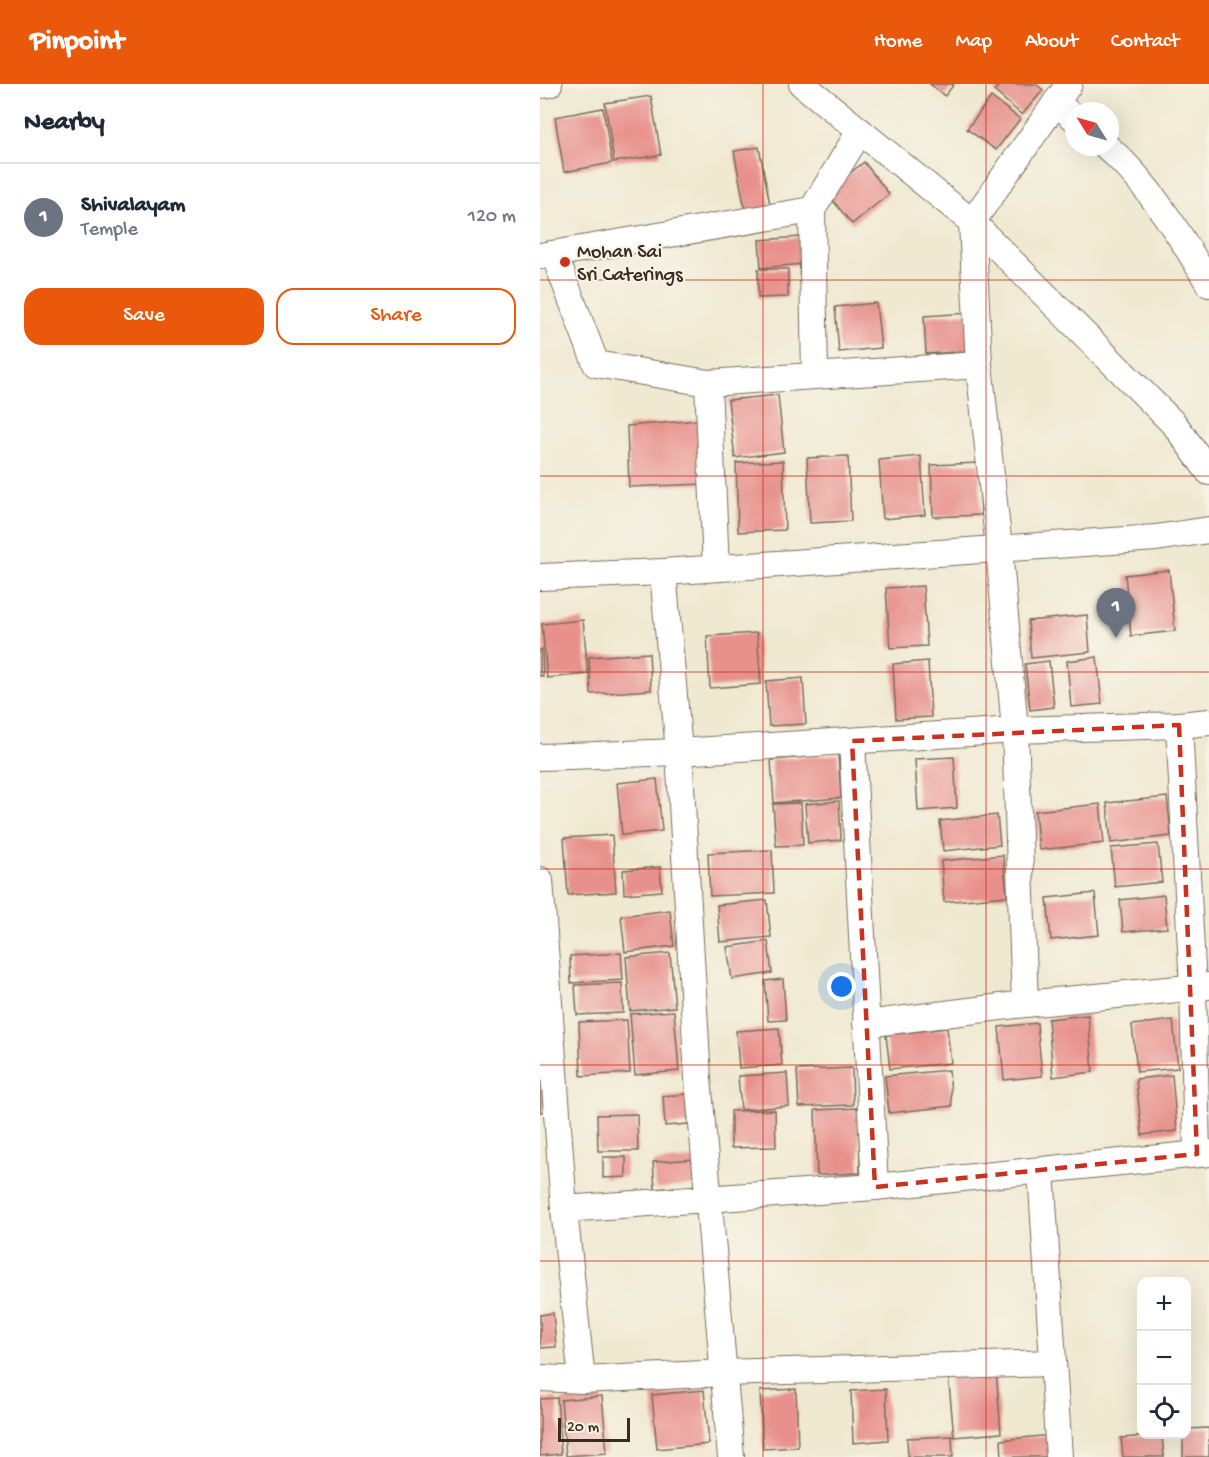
<!DOCTYPE html>
<html lang="en">
<head>
<meta charset="utf-8">
<style>
	body { margin:0; font-family:"Gochi Hand",sans-serif; background:#f6f6f7; color:#1f2937 }
	.controls { position:absolute; right:18px; bottom:18px; display:grid; overflow:hidden; border-radius:12px; box-shadow:0 6px 24px #0002 }
	.controls button { width:54px; height:54px; display:grid; place-items:center; padding:0; border:0; border-bottom:2px solid #e0e1e3; background:#fff; color:#1f2937; font:30px sans-serif }
	.compass { position:absolute; left:525px; top:18px; width:54px; height:54px; border-radius:50%; background:#fff; box-shadow:0 6px 24px #0002; rotate:307deg }
	.scale { position:absolute; left:18px; bottom:15px; width:72px; box-sizing:border-box; padding-left:6px; border:3px solid #3b2a1e; border-top:0; font-size:16px; line-height:21px; white-space:nowrap; color:#3b2a1e; -webkit-text-stroke:4px #f7f3e8; paint-order:stroke }
	.you { position:absolute; left:302px; top:903px; width:21px; height:21px; margin:-15px; border:4px solid #fff; border-radius:50%; background:#1a73e8; box-shadow:0 0 0 9px #1a73e833 }
	.badge { display:grid; place-items:center; width:39px; height:39px; border-radius:50%; background:#ea580c; color:#fff; font-size:20px; font-weight:700 }
	.pin { position:absolute; translate:-50% -50px; filter:drop-shadow(0 2px 3px #0008) }
	.pin::after { content:''; position:absolute; top:32px; width:21px; height:18px; background:inherit; clip-path:polygon(0 0,100% 0,50% 100%) }
	.list { margin:0; padding:0; list-style:none }
	h2 { display:flex; justify-content:space-between; align-items:center; height:78px; margin:0; padding:0 24px; font-size:26px }
	h2 small { font-size:20px; font-weight:400; color:#747a83 }
	.list li { display:grid; grid-template-columns:39px 1fr auto; gap:18px; align-items:center; box-sizing:border-box; height:108px; padding:0 24px; border-top:2px solid #e0e1e3 }
	.list b { display:block; font-size:22px; white-space:nowrap }
	.list p { margin:0; font-size:20px; white-space:nowrap; color:#747a83 }
	.list em { font-size:20px; font-style:normal; color:#747a83 }
	.actions { display:flex; gap:12px; padding:18px 24px }
	.actions a { flex:1; padding:14px 0; border:2px solid #ea580c; border-radius:18px; text-align:center; font-size:21px; color:#ea580c }
	.actions .main { background:#ea580c; color:#fff }
	.icon { flex:none; width:33px; height:33px; fill:none; stroke:currentColor; stroke-width:2; stroke-linecap:round; stroke-linejoin:round }
	.map { position:relative; flex:none; width:669px; height:1373px; overflow:hidden }
	header { display:flex; align-items:center; gap:36px; box-sizing:border-box; height:84px; padding:0 30px; background:#ea580c; color:#fff }
	header strong { font-size:28px }
	nav { display:flex; gap:33px; margin-inline-start:auto; font-size:21px }
	main { display:flex }
	aside { flex:1; background:#fff }
	.map>svg:first-child { display:block }
	.building { fill:#e8918c }
	.lines { fill:none; stroke-linecap:round; stroke-linejoin:round }
	.minor-casing { stroke:#7a6d5d; stroke-width:28 }
	.minor { stroke:#fff; stroke-width:26 }
	.marked { fill:none; stroke:#c8321e; stroke-width:4.5; stroke-dasharray:12 8; stroke-linejoin:round }
	.grid { fill:none; stroke:#c8321e; stroke-width:1.5; stroke-opacity:0.55 }
	.poi-dot { fill:#c8321e; stroke:#f7f3e8; stroke-width:2 }
	.labels { text-anchor:middle; stroke-width:4.5; stroke-linejoin:round; paint-order:stroke }
	.poi-label { font-size:20px; fill:#3b2a1e; stroke:#f7f3e8; text-anchor:start }
</style>
</head>
<body>
<header>
<strong>Pinpoint</strong>
<nav><a>Home</a><a>Map</a><a>About</a><a>Contact</a></nav>
</header>
<main>
<aside>
<h2>Nearby<small></small></h2>
<ul class="list">
<li><span class="badge" style="background:#6b7280">1</span><div><b>Shivalayam</b><p>Temple</p></div><em>120 m</em></li>
</ul>
<div class="actions"><a class="main">Save</a><a>Share</a></div>
</aside>
<div class="map">
<svg width="669" height="1373" viewBox="0 0 669 1373">
	<rect width="100%" height="100%" fill="#f7f3e8"/>
	<filter id="ink" filterUnits="userSpaceOnUse"><feTurbulence type="fractalNoise" baseFrequency=".0167" numOctaves="2"/><feDisplacementMap in="SourceGraphic" scale="12" xChannelSelector="R" yChannelSelector="G"/><feConvolveMatrix kernelMatrix="1 2 1 2 8 2 1 2 1" color-interpolation-filters="sRGB"/></filter>
	<filter id="wash" filterUnits="userSpaceOnUse"><feTurbulence type="fractalNoise" baseFrequency=".008" numOctaves="4" result="noise"/><feDisplacementMap in="SourceGraphic" scale="24" xChannelSelector="R" yChannelSelector="G"/><feGaussianBlur stdDeviation="1.35" result="paint"/><feColorMatrix in="noise" values="0 0 0 0 0 0 0 0 0 0 0 0 0 0 0 0 0 1.4 0 .05"/><feComposite in="paint" operator="in"/></filter>
	<g filter="url(#wash)">
		<rect width="100%" height="100%" fill="#f0e9d1"/>
		<g id="blocks">
			<!-- building -->
			<g class="building">
				<polygon points="390,0 414,0 405,12"/>
				<polygon points="460,0 496,0 503,6 482,31 454,7"/>
				<polygon points="111,12 121,71 74,78 65,19"/>
				<polygon points="451,13 480,35 456,66 427,45"/>
				<polygon points="63,24 72,79 24,88 15,33"/>
				<polygon points="219,63 231,126 206,131 194,67"/>
				<polygon points="324,78 349,110 312,140 286,108"/>
				<polygon points="261,153 263,180 221,184 219,156"/>
				<polygon points="218,185 248,185 248,213 218,214"/>
				<polygon points="336,219 341,264 299,268 295,223"/>
				<polygon points="429,229 431,267 386,270 384,232"/>
				<polygon points="238,311 244,368 195,374 188,316"/>
				<polygon points="170,335 164,400 89,403 87,342"/>
				<polygon points="308,372 311,437 270,439 267,374"/>
				<polygon points="381,372 385,431 343,435 339,376"/>
				<polygon points="243,377 245,446 198,448 196,379"/>
				<polygon points="439,379 441,431 393,433 391,381"/>
				<polygon points="629,486 635,547 591,552 585,491"/>
				<polygon points="383,502 387,562 350,564 346,504"/>
				<polygon points="547,531 550,568 491,574 488,537"/>
				<polygon points="43,536 48,590 7,594 2,540"/>
				<polygon points="217,549 221,600 170,604 167,552"/>
				<polygon points="2,565 3,592 0,592 0,566"/>
				<polygon points="109,569 111,606 51,610 49,573"/>
				<polygon points="557,573 562,620 531,623 527,577"/>
				<polygon points="388,577 391,633 356,635 353,580"/>
				<polygon points="509,577 514,623 490,626 485,580"/>
				<polygon points="263,594 266,640 229,642 226,597"/>
				<polygon points="298,670 301,714 234,719 231,676"/>
				<polygon points="414,673 417,724 378,727 375,675"/>
				<polygon points="117,695 122,747 82,751 77,699"/>
				<polygon points="627,713 631,752 571,759 567,719"/>
				<polygon points="299,717 301,756 268,759 265,720"/>
				<polygon points="261,719 263,761 236,762 233,720"/>
				<polygon points="560,720 564,759 499,766 495,727"/>
				<polygon points="457,731 460,761 403,767 400,737"/>
				<polygon points="72,751 76,808 28,811 24,754"/>
				<polygon points="618,760 622,798 575,803 571,764"/>
				<polygon points="232,766 234,809 170,812 168,769"/>
				<polygon points="463,771 467,812 404,818 401,777"/>
				<polygon points="120,783 122,807 84,810 83,786"/>
				<polygon points="555,809 559,851 511,856 507,814"/>
				<polygon points="624,811 627,844 583,848 580,816"/>
				<polygon points="227,816 231,853 180,858 177,821"/>
				<polygon points="130,826 134,862 85,868 81,832"/>
				<polygon points="228,857 232,889 192,895 187,863"/>
				<polygon points="81,869 83,896 31,899 30,872"/>
				<polygon points="130,869 135,923 90,927 86,873"/>
				<polygon points="243,895 246,936 228,937 225,897"/>
				<polygon points="82,899 83,929 37,931 35,901"/>
				<polygon points="134,927 139,987 95,991 90,930"/>
				<polygon points="548,931 553,988 513,993 508,935"/>
				<polygon points="87,936 90,989 41,992 39,938"/>
				<polygon points="633,936 638,984 597,988 592,941"/>
				<polygon points="497,939 502,992 464,996 459,943"/>
				<polygon points="239,944 242,981 199,984 196,947"/>
				<polygon points="407,944 411,979 350,985 346,951"/>
				<polygon points="312,984 313,1021 259,1023 257,986"/>
				<polygon points="0,985 4,985 7,1028 0,1028"/>
				<polygon points="409,986 412,1022 349,1029 345,992"/>
				<polygon points="247,989 249,1022 201,1026 198,992"/>
				<polygon points="632,991 637,1047 602,1051 596,995"/>
				<polygon points="147,1010 148,1040 125,1042 123,1012"/>
				<polygon points="319,1024 320,1089 277,1091 275,1026"/>
				<polygon points="235,1026 236,1063 191,1064 191,1027"/>
				<polygon points="97,1030 98,1067 58,1067 57,1031"/>
				<polygon points="63,1073 86,1073 86,1093 63,1094"/>
				<polygon points="155,1075 158,1101 115,1105 113,1078"/>
				<polygon points="13,1229 16,1263 0,1264 0,1231"/>
				<polygon points="456,1285 461,1349 414,1353 408,1289"/>
				<polygon points="256,1305 258,1363 223,1365 220,1307"/>
				<polygon points="346,1305 348,1356 313,1359 311,1307"/>
				<polygon points="164,1306 169,1360 117,1365 112,1311"/>
				<polygon points="62,1312 67,1369 26,1372 21,1316"/>
				<polygon points="17,1314 21,1370 0,1372 0,1315"/>
				<polygon points="669,1344 669,1373 643,1373 643,1350 646,1350 646,1345"/>
				<polygon points="511,1351 513,1373 462,1373 461,1356"/>
				<polygon points="622,1351 624,1373 583,1373 581,1354"/>
				<polygon points="412,1352 413,1373 368,1373 367,1354"/>
			</g>
		</g>
	</g>
	<g filter="url(#ink)">
		<use href="#blocks" fill-opacity="0" stroke="#7a6d5d" stroke-width="1.5"/>
		<g class="lines">
			<!-- minor casing -->
			<g class="minor-casing">
				<g id="minor">
					<polyline points="262,0 432,138 529,0"/>
					<polyline points="0,1 9,0"/>
					<polyline points="516,18 534,34"/>
					<path d="M567 63C607 97 643 155 669 200"/>
					<polyline points="432,138 439,281 459,464 475,646 485,920"/>
					<polyline points="432,138 635,341 669,388"/>
					<polyline points="14,170 56,280 168,299"/>
					<polyline points="0,172 272,126"/>
					<polyline points="275,292 272,126 320,47"/>
					<polyline points="176,484 168,299 439,281"/>
					<polyline points="123,488 139,668 158,994 191,1373"/>
					<polyline points="0,493 123,488 616,454 669,446"/>
					<polyline points="639,641 653,903 657,1070"/>
					<polyline points="312,657 335,1103"/>
					<polyline points="0,673 139,668 475,646 639,641 669,638"/>
					<polyline points="0,796 24,1125 42,1296"/>
					<polyline points="326,940 485,920 668,902"/>
					<polyline points="501,1086 519,1373"/>
					<polyline points="24,1125 335,1103 669,1069"/>
					<polyline points="0,1294 42,1296 184,1289 513,1279"/>
				</g>
			</g>
			<!-- minor -->
			<use href="#minor" class="minor"/>
		</g>
	</g>
	<!-- marked area -->
	<path class="marked" d="M639 641 657 1070 335 1103 312 657Z"/>
	<!-- grid -->
	<path class="grid" d="M223 0V1373M446 0V1373M0 196H669M0 392H669M0 588H669M0 785H669M0 981H669M0 1177H669"/>
	<!-- markers -->
	<circle class="poi-dot" cx="25" cy="178" r="6"/>
	<g class="labels">
		<!-- poi labels -->
		<g class="poi-label">
			<text x="37" y="173">Mohan Sai<tspan x="37" dy="23">Sri Caterings</tspan></text>
		</g>
	</g>
</svg>
<div class="controls">
<button>+</button>
<button>−</button>
<button><svg class="icon" aria-label="locate" viewBox="0 0 24 24"><circle cx="12" cy="12" r="6"/><path d="M12 2v4M12 18v4M2 12h4M18 12h4"/></svg></button>
</div>
<svg class="compass" viewBox="-18 -18 36 36"><path d="M0-13l5 13h-10z" fill="#e53935"/><path d="M0 13l5-13h-10z" fill="#747a83"/></svg>
<div class="scale">20 m</div>
<div class="you"></div>
<div class="pin badge" style="left:576px;top:554px;background:#6b7280">1</div>
</div>
</main>
</body>
</html>
